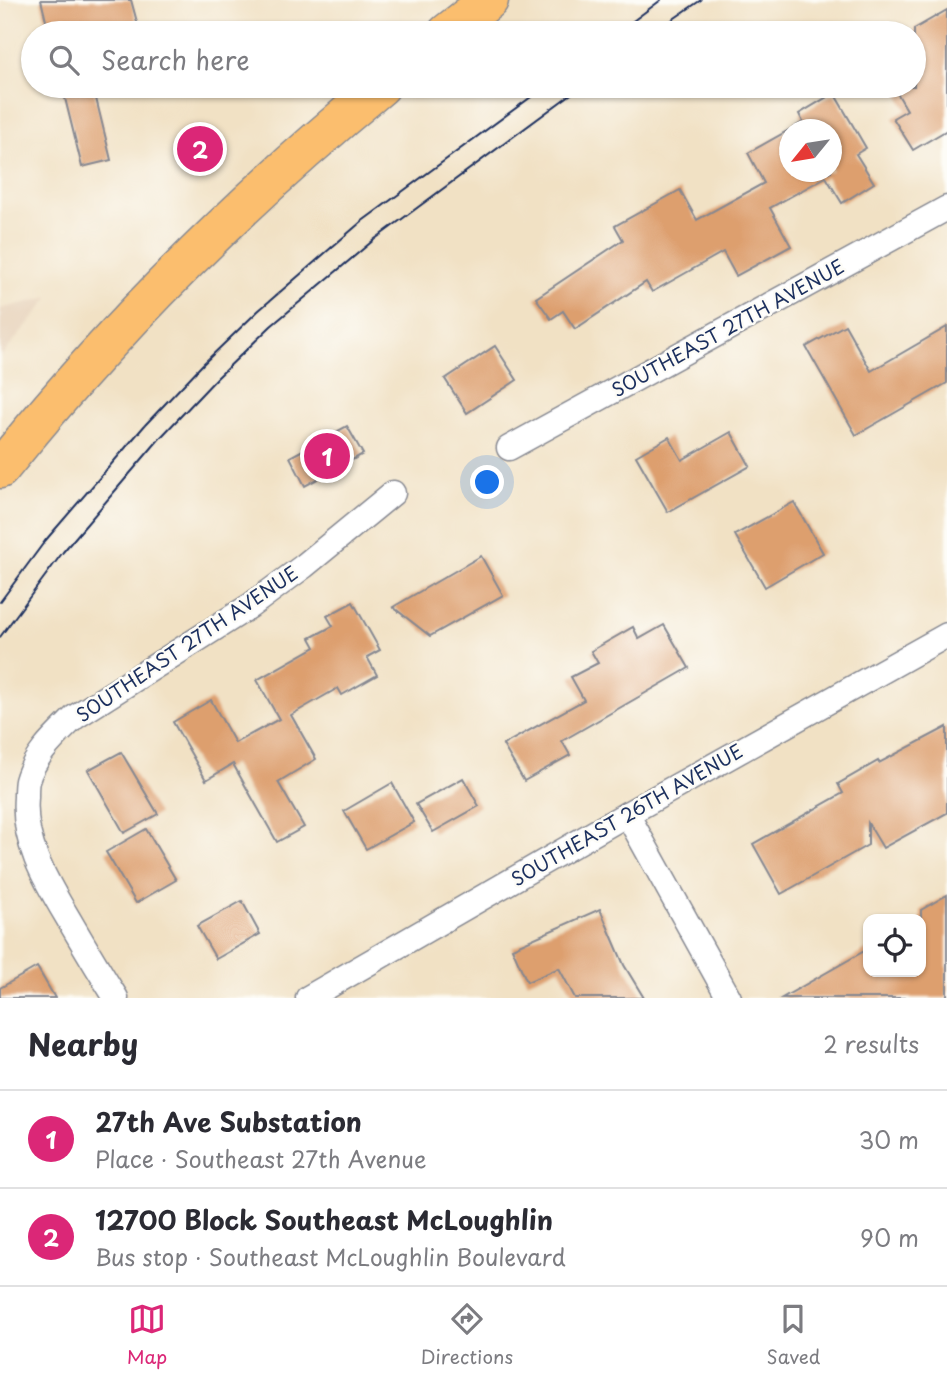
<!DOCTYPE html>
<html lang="en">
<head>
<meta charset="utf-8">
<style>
	body { margin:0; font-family:"Playpen Sans",sans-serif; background:#f7f7f7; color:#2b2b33 }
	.controls { position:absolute; right:21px; bottom:21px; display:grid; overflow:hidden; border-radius:14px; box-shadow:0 2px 5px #0004 }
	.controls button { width:63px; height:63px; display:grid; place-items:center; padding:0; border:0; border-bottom:2px solid #e1e1e2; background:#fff; color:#2b2b33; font:35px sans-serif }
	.compass { position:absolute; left:779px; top:119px; width:63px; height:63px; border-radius:50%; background:#fff; box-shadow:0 2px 5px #0004; rotate:240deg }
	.you { position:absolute; left:488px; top:483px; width:24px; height:24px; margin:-18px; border:5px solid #fff; border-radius:50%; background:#1a73e8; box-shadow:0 0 0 10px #1a73e833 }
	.badge { display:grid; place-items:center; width:46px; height:46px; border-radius:50%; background:#db2777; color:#fff; font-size:23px; font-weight:700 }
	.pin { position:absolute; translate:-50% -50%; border:4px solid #fff; box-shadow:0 2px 7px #0006 }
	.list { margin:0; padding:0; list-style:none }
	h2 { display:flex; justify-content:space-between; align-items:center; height:91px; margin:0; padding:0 28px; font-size:30px }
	h2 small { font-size:23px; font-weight:400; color:#7c7c81 }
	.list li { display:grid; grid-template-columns:46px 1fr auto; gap:21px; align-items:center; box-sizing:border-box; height:98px; padding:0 28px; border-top:2px solid #e1e1e2 }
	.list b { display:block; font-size:26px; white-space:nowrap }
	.list p { margin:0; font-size:23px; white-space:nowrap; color:#7c7c81 }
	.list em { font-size:23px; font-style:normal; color:#7c7c81 }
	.icon { flex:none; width:38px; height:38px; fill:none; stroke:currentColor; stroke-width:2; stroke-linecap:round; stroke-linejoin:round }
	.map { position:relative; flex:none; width:947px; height:998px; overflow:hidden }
	.search { position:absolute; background:#fff; box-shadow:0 2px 5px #0004; left:21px; right:21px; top:21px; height:77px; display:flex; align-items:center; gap:18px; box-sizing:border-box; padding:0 24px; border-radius:38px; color:#7c7c81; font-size:26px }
	.sheet { height:287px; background:#fff }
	nav { display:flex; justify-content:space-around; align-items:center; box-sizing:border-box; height:98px; border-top:2px solid #e1e1e2; background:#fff; font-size:19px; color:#7c7c81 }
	nav a { display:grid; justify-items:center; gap:4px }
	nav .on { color:#db2777 }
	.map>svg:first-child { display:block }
	.built { fill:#e6d0b7 }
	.building { fill:#dd9f6e }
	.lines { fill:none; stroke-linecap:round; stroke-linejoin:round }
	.minor-casing { stroke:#868891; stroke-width:27 }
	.primary-casing { stroke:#868891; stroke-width:41 }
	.minor { stroke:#fff; stroke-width:24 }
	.primary { stroke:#fbbe6e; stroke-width:38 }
	.tram { stroke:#1b2f5e; stroke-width:2 }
	.labels { text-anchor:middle; stroke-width:5; stroke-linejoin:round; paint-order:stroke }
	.street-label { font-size:19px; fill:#1b2f5e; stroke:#fdfcf7 }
</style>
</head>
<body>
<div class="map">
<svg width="947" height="998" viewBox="0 0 947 998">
	<rect width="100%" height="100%" fill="#fdfcf7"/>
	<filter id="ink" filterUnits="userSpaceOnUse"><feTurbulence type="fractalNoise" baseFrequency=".0143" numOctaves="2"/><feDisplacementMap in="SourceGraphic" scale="14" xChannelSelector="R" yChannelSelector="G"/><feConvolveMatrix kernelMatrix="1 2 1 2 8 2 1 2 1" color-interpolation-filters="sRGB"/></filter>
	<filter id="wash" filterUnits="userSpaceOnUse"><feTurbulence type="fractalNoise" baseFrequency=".00686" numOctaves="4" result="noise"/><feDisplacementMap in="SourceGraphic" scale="28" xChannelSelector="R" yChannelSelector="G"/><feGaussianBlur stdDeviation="1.57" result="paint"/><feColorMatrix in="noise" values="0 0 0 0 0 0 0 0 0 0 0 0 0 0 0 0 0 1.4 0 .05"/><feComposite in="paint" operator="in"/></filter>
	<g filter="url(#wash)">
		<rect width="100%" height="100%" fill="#f1e1c4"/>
		<!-- built -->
		<polygon class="built" points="50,297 0,358 0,309"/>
		<g id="blocks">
			<!-- building -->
			<g class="building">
				<polygon points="41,0 131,0 140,33 49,33"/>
				<polygon points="947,10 947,130 913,150 893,118 907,110 893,86 914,86 914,29"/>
				<polygon points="62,86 93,86 111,160 82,167"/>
				<polygon points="834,93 866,148 856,154 874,183 842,203 826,177 770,208 791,246 736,276 723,252 652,292 646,282 575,329 563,311 551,319 536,298 623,240 615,226 680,190 697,220 764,183 748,153 789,130 789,172 831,172 831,130 790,130 803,122 799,114"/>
				<polygon points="845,325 871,371 947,327 947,383 856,435 806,347"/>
				<polygon points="495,346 517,380 467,413 445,379"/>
				<polygon points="347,426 363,454 305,486 290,457"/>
				<polygon points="731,432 750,466 668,512 636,456 669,437 682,460"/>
				<polygon points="794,502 823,553 765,587 735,535"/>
				<polygon points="481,556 503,595 430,636 393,607"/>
				<polygon points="353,602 380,650 367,657 377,675 342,695 338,688 291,715 316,759 278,782 304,827 277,842 233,764 206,780 173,722 211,700 235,743 279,719 257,680 315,647 310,638 333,626 327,616"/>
				<polygon points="664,625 689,668 562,741 570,755 524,781 503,745 584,700 571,677 598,663 591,651 633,627 639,639"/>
				<polygon points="947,727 947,813 883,848 868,823 868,845 781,894 753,844 843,793 838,784 878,761 879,763"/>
				<polygon points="121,752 158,814 124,833 88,770"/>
				<polygon points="463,778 479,806 433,832 416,804"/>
				<polygon points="392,783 414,822 366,849 344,811"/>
				<polygon points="146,829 176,880 136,903 106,852"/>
				<polygon points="947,895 947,998 782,998 868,949 868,972 921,972 921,910"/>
				<polygon points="242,901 260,934 216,959 197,926"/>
				<polygon points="600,909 624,965 644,998 575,998 559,968 527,982 512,948"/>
				<polygon points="37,967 55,998 0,998 0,988"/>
			</g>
		</g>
	</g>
	<g filter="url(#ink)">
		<use href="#blocks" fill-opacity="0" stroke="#868891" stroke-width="2"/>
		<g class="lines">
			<!-- minor casing -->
			<g class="minor-casing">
				<g id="minor">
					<polyline points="509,448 947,208"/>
					<polyline points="627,814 729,998"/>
					<path d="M116 998C101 974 86 949 72 925 48 884 22 845 26 797 26 792 26 785 27 781 34 755 57 735 75 717L250 606 304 566 393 493"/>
					<polyline points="308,998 627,814 947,635"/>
				</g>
			</g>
			<!-- primary casing -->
			<g class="primary-casing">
				<g id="primary">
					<polyline points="447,33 489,0"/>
					<path d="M0 469C113 328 242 201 381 86"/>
				</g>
			</g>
			<!-- minor -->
			<use href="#minor" class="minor"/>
			<!-- primary -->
			<use href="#primary" class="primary"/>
			<!-- tram -->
			<g class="tram">
				<polyline points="617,33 661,0"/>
				<polyline points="653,33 701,0"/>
				<polyline points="0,602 45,541 146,424 203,364 258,311 361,222 546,86"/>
				<polyline points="0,637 63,552 161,437 217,378 271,326 375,239 582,86"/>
			</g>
		</g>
	</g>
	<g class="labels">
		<!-- street labels -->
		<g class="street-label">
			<text transform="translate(728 328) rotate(-29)" y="7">SOUTHEAST 27TH AVENUE</text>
			<text transform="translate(187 644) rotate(-34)" y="7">SOUTHEAST 27TH AVENUE</text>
			<text transform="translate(627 815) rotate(-30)" y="7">SOUTHEAST 26TH AVENUE</text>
		</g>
	</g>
</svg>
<div class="controls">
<button><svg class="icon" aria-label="locate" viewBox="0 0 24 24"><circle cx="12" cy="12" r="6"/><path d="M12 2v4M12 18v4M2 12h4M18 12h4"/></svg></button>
</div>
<svg class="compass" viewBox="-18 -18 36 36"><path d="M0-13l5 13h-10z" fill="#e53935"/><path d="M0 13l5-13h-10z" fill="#7c7c81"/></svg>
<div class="you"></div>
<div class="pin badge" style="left:327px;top:456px">1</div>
<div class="pin badge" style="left:200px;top:149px">2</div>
<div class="search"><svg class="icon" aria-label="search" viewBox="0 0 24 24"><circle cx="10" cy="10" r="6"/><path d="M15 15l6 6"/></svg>Search here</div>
</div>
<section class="sheet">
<h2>Nearby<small>2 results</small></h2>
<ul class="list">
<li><span class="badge">1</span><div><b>27th Ave Substation</b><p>Place · Southeast 27th Avenue</p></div><em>30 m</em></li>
<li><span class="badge">2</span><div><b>12700 Block Southeast McLoughlin</b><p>Bus stop · Southeast McLoughlin Boulevard</p></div><em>90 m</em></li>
</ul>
</section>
<nav>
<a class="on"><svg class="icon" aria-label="map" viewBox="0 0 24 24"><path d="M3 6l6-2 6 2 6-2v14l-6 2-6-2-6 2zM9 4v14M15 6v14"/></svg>Map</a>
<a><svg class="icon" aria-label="directions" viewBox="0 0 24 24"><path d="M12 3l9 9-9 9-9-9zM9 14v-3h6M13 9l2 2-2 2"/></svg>Directions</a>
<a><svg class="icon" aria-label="saved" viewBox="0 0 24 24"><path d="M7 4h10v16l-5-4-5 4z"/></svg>Saved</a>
</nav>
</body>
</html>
